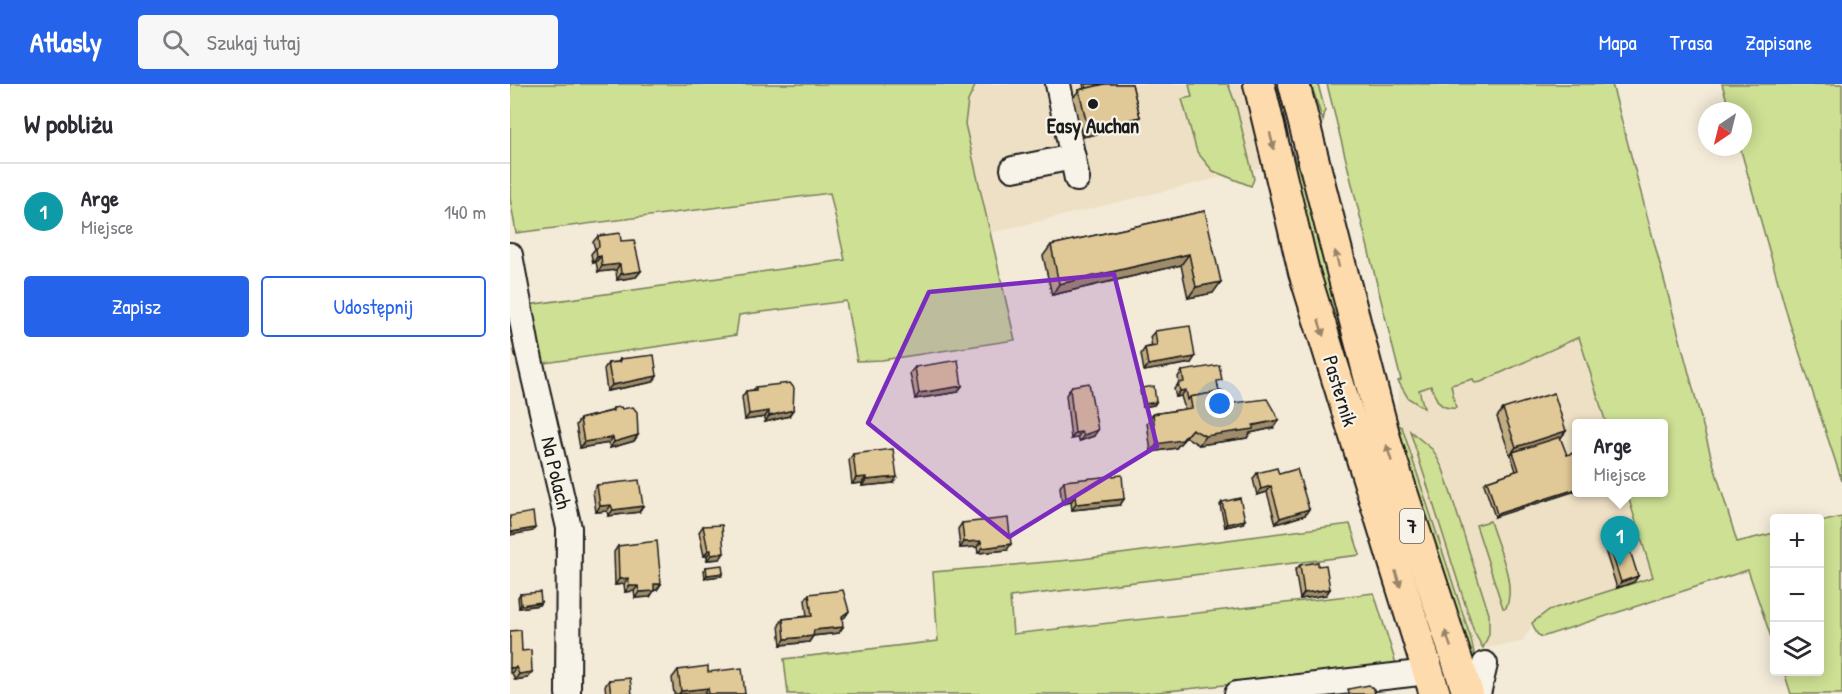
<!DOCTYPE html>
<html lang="pl">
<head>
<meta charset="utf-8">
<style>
	body { margin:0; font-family:"Patrick Hand",sans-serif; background:#f7f7f7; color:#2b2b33 }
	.controls { position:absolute; right:18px; bottom:18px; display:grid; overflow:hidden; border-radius:6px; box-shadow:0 3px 15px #0003 }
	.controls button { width:54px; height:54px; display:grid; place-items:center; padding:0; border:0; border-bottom:2px solid #e1e1e2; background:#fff; color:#2b2b33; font:30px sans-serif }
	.compass { position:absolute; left:1188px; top:18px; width:54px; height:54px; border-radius:50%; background:#fff; box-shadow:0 3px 15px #0003; rotate:215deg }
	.you { position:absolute; left:710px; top:320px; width:21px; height:21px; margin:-15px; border:4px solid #fff; border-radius:50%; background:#1a73e8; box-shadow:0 0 0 9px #1a73e833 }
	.badge { display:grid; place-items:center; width:39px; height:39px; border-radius:50%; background:#2563eb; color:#fff; font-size:20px; font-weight:700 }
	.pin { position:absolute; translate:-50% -50px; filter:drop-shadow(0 2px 3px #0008) }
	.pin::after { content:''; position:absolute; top:32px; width:21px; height:18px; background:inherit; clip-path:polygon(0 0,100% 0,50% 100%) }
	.popup { position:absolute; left:1062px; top:335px; width:96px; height:78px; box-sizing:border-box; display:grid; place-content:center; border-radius:6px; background:#fff; filter:drop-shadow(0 2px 4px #0005); font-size:20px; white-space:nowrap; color:#7c7c81 }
	.popup b { font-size:22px; color:#2b2b33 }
	.popup::after { content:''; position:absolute; left:50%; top:100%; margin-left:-12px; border:12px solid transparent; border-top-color:#fff }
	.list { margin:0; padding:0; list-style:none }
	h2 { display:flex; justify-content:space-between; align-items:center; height:78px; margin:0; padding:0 24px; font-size:26px }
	h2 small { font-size:20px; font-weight:400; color:#7c7c81 }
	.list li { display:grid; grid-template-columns:39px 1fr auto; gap:18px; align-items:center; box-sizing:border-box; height:96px; padding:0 24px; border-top:2px solid #e1e1e2 }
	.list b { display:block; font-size:22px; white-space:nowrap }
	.list p { margin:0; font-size:20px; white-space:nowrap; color:#7c7c81 }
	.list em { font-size:20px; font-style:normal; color:#7c7c81 }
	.actions { display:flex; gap:12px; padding:18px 24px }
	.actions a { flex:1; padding:14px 0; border:2px solid #2563eb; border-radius:6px; text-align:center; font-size:21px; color:#2563eb }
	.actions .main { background:#2563eb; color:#fff }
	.icon { flex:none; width:33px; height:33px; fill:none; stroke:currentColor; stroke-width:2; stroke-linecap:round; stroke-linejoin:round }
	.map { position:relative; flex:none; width:1332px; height:610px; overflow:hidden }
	header { display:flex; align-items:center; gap:36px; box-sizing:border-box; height:84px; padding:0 30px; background:#2563eb; color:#fff }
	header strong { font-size:28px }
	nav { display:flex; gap:33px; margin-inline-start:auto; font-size:21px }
	.search { width:420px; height:54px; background:#f7f7f7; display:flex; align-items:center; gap:15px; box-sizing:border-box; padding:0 21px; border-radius:6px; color:#7c7c81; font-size:22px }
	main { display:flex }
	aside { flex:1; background:#fff }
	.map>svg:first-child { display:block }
	.built { fill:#eee0c4 }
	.green { fill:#cee094; stroke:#757e58; stroke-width:1.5 }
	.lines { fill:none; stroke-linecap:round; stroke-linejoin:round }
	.minor-casing { stroke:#1c1c1c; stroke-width:28 }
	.major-casing { stroke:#1c1c1c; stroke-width:34 }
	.minor { stroke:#f7f3e8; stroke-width:24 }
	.major { stroke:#fedbac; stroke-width:30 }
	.wall { fill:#c2ac82; stroke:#1c1c1c; stroke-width:1.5 }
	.shaded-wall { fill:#9e8c6a; stroke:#1c1c1c; stroke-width:1.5 }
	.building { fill:#e1c897; stroke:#1c1c1c; stroke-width:1.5 }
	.oneway { fill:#98856b }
	.marked { fill:#7b2cbf; fill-opacity:0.2; stroke:#7b2cbf; stroke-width:4.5; stroke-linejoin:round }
	.poi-dot { fill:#1c1c1c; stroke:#f7f3e8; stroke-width:2 }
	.labels { text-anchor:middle; stroke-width:4.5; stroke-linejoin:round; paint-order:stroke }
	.shield { fill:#f7f3e8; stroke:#5e5c59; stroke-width:1.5 }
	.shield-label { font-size:20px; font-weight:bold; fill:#1c1c1c }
	.poi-label { font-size:21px; font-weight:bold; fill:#1c1c1c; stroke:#f7f3e8 }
	.street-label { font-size:21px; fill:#1c1c1c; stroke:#f7f3e8 }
</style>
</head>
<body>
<header>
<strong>Atlasly</strong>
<div class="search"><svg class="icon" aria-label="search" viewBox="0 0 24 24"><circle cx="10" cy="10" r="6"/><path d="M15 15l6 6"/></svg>Szukaj tutaj</div>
<nav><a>Mapa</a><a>Trasa</a><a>Zapisane</a></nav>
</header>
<main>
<aside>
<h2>W pobliżu<small></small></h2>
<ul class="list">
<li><span class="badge" style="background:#0f9aa8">1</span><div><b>Arge</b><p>Miejsce</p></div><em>140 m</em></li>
</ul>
<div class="actions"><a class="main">Zapisz</a><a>Udostępnij</a></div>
</aside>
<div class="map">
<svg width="1332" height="610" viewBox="0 0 1332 610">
	<rect width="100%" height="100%" fill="#f3ead8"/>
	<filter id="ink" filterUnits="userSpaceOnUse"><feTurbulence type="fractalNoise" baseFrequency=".0167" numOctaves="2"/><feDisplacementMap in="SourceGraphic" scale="12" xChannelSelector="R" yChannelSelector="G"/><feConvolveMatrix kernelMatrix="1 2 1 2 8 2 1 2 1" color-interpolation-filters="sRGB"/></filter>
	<g filter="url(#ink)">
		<!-- built -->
		<g class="built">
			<polygon points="466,0 732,0 753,83 480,149 455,40 458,17"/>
			<polygon points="1071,234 1109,339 1066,340 1066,408 1130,409 1155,490 1026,535 1012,558 956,567 884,338 891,296"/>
		</g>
		<!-- green -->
		<g class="green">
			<polygon points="0,0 466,0 458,17 455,40 505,256 372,276 347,277 336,217 229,231 226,251 28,280 18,221 335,176 320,109 6,149 0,114"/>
			<polygon points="679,0 718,0 726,21 744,95 741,102 703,87 687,68 672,15 682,13"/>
			<polygon points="760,0 766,0 780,61 805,132 945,610 938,610 822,242"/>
			<polygon points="801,0 808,0 815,27 813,37"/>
			<path d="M817 0H1102L1201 372 1227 458 1264 449V562L1238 486 1032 553 1027 550 1022 539 1039 526 1143 493 1117 409 1154 408V340L1096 339 1069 253 971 298 965 299 963 295 941 301 946 324C929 326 926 315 921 302L909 306 914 324 898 314 888 297 891 296Z"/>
			<polygon points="1212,0 1332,0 1332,397 1279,237 1230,63 1233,63 1233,27 1220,27"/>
			<polygon points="884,338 892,343 961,555 966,578 963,583"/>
			<polygon points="900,347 923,366 933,385 979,530 979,550 973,564 964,548"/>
			<polygon points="1332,433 1332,610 1281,610 1274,588 1310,588 1310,438"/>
			<path d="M980 437C987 462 1007 499 996 524H993L966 441Z"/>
			<polygon points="840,440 850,471 500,513 503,550 864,509 887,583 629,610 278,610 274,575 428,557 423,488 572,475"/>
		</g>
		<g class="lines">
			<!-- minor casing -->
			<g class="minor-casing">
				<g id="minor">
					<polyline points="548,0 567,95"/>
					<polyline points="503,85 563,73"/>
					<polyline points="0,171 17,263 59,444 58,610"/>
					<polyline points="727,610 918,588"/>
					<polyline points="968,610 975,580"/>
				</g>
			</g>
			<!-- major casing -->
			<g class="major-casing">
				<g id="major">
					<polyline points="749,0 794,188 925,610"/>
					<polyline points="784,0 877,362 958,610"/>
				</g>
			</g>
			<!-- minor -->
			<use href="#minor" class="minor"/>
			<!-- major -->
			<use href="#major" class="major"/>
		</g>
		<!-- wall -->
		<g class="wall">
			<polygon points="573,0 622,0 630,33 624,42 572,53 563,14 569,6 574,4"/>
			<polygon points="695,127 703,209 678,214 671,181 542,211 533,172 541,161"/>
			<polygon points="88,152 111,157 131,187 126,193 107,196 106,186 88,188 86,178 83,179 81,170 85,165 83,158"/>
			<polygon points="645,247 681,279 634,287 631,270 635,264 642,262 640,253"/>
			<polygon points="110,275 147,292 143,298 97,307 94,285 98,279 108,278"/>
			<polygon points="405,283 448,308 405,315 400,289"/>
			<polygon points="672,287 708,301 709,308 715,320 763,344 740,349 737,354 689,361 676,353 666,364 641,368 637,339 643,330 675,325 671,312 666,313 664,305 669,299 668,293"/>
			<polygon points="562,302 584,352 570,357 567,354 561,355 556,311"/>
			<polygon points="246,303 279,332 255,338 255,333 235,336 232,313 236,307 243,306"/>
			<polygon points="632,304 646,318 644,321 633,323 630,307"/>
			<polygon points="103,324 112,325 128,351 124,357 100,364 99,359 70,364 66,341 70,335 101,327"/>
			<polygon points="993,325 1056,347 985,433 974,400 977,397 1006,387 1001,371 1000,371 987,333"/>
			<polygon points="343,370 383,399 352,402 352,399 342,400 339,376"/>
			<polygon points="747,389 769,390 795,431 766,440 757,408 747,411 743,395"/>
			<polygon points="554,397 614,415 610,421 562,426 561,418 552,420 550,403"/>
			<polygon points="87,401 129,428 98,432 97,427 86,428 83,407"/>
			<polygon points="712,418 733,439 715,443 710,421"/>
			<polygon points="452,439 497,466 468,469 467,463 450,464 448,445"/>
			<polygon points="193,442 210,475 197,476 197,472 194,472 189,448"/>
			<polygon points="1099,460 1128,492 1124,498 1107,504 1095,466"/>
			<polygon points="108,462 151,500 147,506 144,506 140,513 125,514 124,507 115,508 114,500 105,501 104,468"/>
			<polygon points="790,481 808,482 820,505 816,511 790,515 785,486"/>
			<polygon points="196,483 211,492 195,494 194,486"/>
			<polygon points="10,510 31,518 29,521 9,524 8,513"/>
			<polygon points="299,510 339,527 335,533 332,535 329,549 303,552 299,558 271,561 269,541 273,535 297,532 295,516"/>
			<polygon points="12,567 17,594 5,596 2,589"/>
			<polygon points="168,586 198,588 235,610 164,610 162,594"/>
			<polygon points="99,596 122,610 96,610 95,602"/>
		</g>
		<!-- shaded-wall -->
		<g class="shaded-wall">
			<polygon points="630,33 624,42 572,53 578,45"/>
			<polygon points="679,170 671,181 542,211 549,200"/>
			<polygon points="91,172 86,178 83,179 87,173"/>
			<polygon points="110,180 106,186 88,188 92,182"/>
			<polygon points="131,187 126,193 107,196 111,190"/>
			<polygon points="711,198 703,209 678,214 686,203"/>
			<polygon points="685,273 681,279 634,287 638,281"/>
			<polygon points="147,292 143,298 97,307 102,301"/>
			<polygon points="452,302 448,308 405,315 409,309"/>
			<polygon points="676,306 671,312 666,313 670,307"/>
			<polygon points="646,318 644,321 633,323 635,320"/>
			<polygon points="283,326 279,332 255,338 259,332"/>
			<polygon points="259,327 255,333 235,336 239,330"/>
			<polygon points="769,336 763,344 740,349 737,354 689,361 695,352"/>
			<polygon points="682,345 676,353 666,364 641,368 647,360"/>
			<polygon points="588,346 584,352 570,357 574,351"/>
			<polygon points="1056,347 1050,355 1003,368 1000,371 1006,363"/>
			<polygon points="571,348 567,354 561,355 565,349"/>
			<polygon points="128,351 124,357 100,364 104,358"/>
			<polygon points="103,353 99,359 70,364 74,358"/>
			<polygon points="356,393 352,399 342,400 346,394"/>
			<polygon points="387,393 383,399 352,402 356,396"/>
			<polygon points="761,402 757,408 747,411 751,405"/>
			<polygon points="1066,405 1066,407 985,433 987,430"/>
			<polygon points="565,412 561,418 552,420 556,414"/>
			<polygon points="614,415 610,421 562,426 566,420"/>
			<polygon points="101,421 97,427 86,428 90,422"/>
			<polygon points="133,422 129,428 98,432 103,426"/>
			<polygon points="799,425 795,431 766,440 770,434"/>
			<polygon points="735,436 733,439 715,443 717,440"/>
			<polygon points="25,444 23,447 0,451 1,448"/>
			<polygon points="471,457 467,463 450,464 454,458"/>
			<polygon points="501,460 497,466 468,469 472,464"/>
			<polygon points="198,466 201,466 197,472 194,472"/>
			<polygon points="214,469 210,475 197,476 201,471"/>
			<polygon points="213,489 211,492 195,494 197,491"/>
			<polygon points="1128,492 1124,498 1107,504 1111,498"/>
			<polygon points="118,494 114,500 105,501 109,495"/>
			<polygon points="144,500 151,500 147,506 139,506"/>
			<polygon points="119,502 128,502 124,507 115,508"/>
			<polygon points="820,505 816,511 790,515 794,509"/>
			<polygon points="144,507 140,513 125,514 129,508"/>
			<polygon points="31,518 29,521 9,524 11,521"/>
			<polygon points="339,527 335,533 328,538 332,532"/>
			<polygon points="333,543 329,549 300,552 304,546"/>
			<polygon points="303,552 299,558 271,561 275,555"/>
			<polygon points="6,583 2,589 0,589 0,584"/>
			<polygon points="22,588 17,594 5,596 9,590"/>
			<polygon points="198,604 194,610 169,610 171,607"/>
		</g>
		<!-- building -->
		<g class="building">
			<polygon points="576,0 595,0 577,4"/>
			<polygon points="595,0 622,0 630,33 578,45 569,6"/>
			<polygon points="695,127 711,198 686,203 679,170 549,200 541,161"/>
			<polygon points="110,149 111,157 124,156 131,187 111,190 110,180 92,182 91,172 87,173 86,164 89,163 88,152"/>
			<polygon points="680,242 685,273 638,281 635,264 647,262 645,247"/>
			<polygon points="144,271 147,292 102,301 98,279 110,278 110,275"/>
			<polygon points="448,276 452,302 409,309 405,283"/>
			<polygon points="709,281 712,296 707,297 709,308 680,313 678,316 676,306 670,307 668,299 674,298 672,287"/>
			<polygon points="280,299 284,304 283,326 259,332 259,327 239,330 236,307 246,306 246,303"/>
			<polygon points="579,299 588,346 574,351 571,348 565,349 560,305 562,302"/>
			<polygon points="644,302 646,318 635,320 632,304"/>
			<polygon points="713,307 715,320 757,315 769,336 743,341 743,345 695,352 682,345 672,356 647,360 643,330 682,324 680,313"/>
			<polygon points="1044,309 1056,347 1006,363 993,325"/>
			<polygon points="111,323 112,325 123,323 127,328 128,351 104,358 103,353 74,358 70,335 103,327 103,324"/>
			<polygon points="1050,353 1057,371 1066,368 1066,405 987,430 977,397 1009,386 1003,368"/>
			<polygon points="383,365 387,393 356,396 356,393 346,394 343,370"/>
			<polygon points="767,384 769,390 787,385 799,425 770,434 761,402 751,405 747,389"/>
			<polygon points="612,391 614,415 566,420 565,412 556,414 554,397"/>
			<polygon points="129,396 133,422 103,426 101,421 90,422 87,401"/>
			<polygon points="730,414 735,436 717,440 712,418"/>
			<polygon points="23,428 25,444 1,448 0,432"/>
			<polygon points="498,434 501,460 472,464 471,457 454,458 452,439"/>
			<polygon points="212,441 214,469 201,471 201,466 198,466 193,442"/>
			<polygon points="1116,454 1128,492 1111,498 1099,460"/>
			<polygon points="147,457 151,500 144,500 144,507 129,508 128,502 119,502 118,494 109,495 108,462"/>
			<polygon points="808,478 808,482 816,481 820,505 794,509 790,481"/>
			<polygon points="212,481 213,489 197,491 196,483"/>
			<polygon points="333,506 339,527 332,532 333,543 304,546 303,552 275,555 273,535 302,532 299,510"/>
			<polygon points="30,508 31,518 11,521 10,510"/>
			<polygon points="11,546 12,567 21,566 22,588 9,590 6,583 0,584 0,547"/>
			<polygon points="198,582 198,588 232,584 235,610 199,610 198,604 171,607 168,586"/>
			<polygon points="120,594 122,610 101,610 99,596"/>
			<polygon points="859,601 864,605 865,610 839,610 838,605"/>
		</g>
		<!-- one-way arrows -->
		<defs><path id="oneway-solid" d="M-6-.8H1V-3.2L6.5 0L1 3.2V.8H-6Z" transform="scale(1.5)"/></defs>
		<g class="oneway">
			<use href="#oneway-solid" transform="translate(762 57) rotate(76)"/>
			<use href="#oneway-solid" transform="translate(827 175) rotate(-104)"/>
			<use href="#oneway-solid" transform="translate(811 244) rotate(73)"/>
			<use href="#oneway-solid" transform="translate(879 369) rotate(-107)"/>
			<use href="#oneway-solid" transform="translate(888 495) rotate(72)"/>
			<use href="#oneway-solid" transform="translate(938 555) rotate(-109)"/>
		</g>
	</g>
	<!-- marked area -->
	<path class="marked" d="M604 190 647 362 499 453 358 339 419 208Z"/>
	<!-- markers -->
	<circle class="poi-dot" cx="583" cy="20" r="6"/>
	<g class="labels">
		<!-- shield labels -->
		<rect class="shield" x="890" y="425" width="24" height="34" rx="4.5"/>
		<g class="shield-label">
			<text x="902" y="449">7</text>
		</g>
		<!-- poi labels -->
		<g class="poi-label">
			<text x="583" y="49">Easy Auchan</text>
		</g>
		<!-- street labels -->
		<g class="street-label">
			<text transform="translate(830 307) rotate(73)" y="7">Pasternik</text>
			<text transform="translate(46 389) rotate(77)" y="7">Na Polach</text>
		</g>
	</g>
</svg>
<div class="controls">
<button>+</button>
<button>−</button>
<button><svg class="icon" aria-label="layers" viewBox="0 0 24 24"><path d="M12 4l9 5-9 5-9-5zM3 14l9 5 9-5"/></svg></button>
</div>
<svg class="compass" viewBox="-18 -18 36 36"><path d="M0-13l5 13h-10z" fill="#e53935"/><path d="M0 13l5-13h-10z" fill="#7c7c81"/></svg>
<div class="you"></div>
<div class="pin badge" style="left:1110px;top:482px;background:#0f9aa8">1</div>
<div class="popup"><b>Arge</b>Miejsce</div>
</div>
</main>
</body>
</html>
